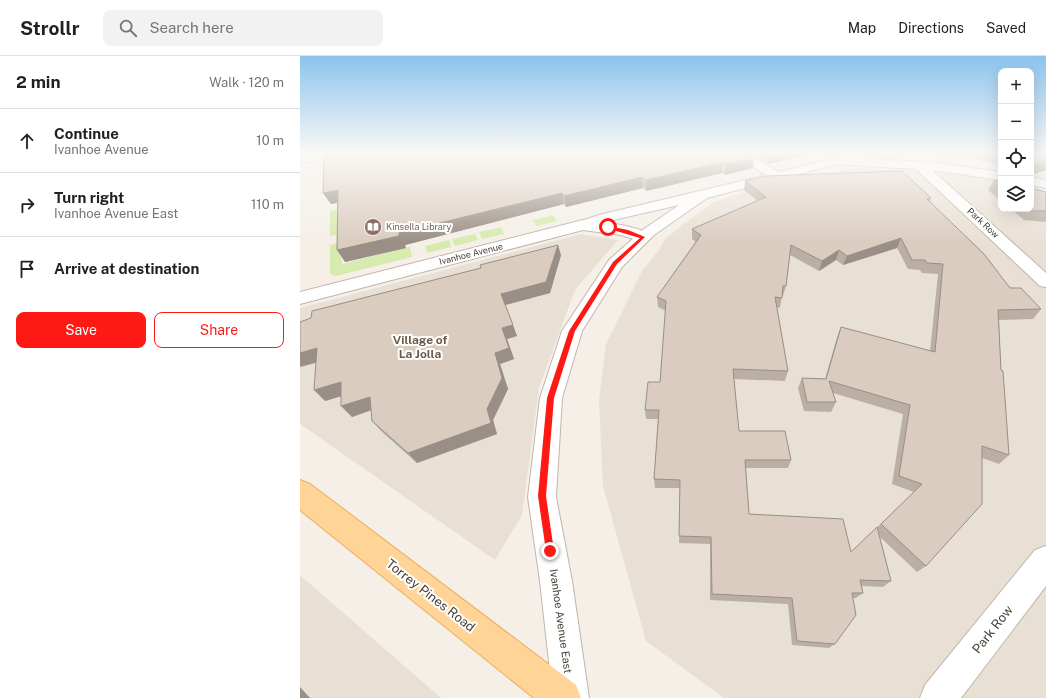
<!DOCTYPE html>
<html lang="en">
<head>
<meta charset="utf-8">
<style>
	body { margin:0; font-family:"Public Sans",sans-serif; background:#f2f2f2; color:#202124 }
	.controls { position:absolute; right:12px; top:12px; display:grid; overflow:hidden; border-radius:8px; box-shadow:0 4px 16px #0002 }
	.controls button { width:36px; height:36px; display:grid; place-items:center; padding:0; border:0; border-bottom:1px solid #e0e0e0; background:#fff; color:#202124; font:20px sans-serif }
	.stop { position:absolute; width:12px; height:12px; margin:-9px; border:3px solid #ff1914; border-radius:50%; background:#fff }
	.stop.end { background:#ff1914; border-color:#fff; box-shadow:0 1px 4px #0008 }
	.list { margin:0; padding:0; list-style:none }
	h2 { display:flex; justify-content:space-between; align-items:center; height:52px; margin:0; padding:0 16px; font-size:17px }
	h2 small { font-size:13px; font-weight:400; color:#757577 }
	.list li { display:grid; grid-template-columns:26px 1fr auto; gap:12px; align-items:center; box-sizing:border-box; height:64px; padding:0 16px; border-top:1px solid #e0e0e0 }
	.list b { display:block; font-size:15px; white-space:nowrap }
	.list p { margin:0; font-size:13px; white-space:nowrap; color:#757577 }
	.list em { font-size:13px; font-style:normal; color:#757577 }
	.actions { display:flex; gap:8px; padding:12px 16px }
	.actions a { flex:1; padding:9px 0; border:1px solid #ff1914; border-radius:8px; text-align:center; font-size:14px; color:#ff1914 }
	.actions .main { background:#ff1914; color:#fff }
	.icon { flex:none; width:22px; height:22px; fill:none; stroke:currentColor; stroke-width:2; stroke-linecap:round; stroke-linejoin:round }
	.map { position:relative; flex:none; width:746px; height:642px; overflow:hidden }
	header { display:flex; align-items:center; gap:24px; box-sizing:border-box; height:56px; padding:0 20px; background:#fff; border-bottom:1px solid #e0e0e0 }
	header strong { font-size:19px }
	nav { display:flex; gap:22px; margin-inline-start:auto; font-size:14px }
	.search { width:280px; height:36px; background:#f2f2f2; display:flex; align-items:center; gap:10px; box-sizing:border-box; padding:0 14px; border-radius:8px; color:#757577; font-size:15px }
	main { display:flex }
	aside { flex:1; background:#fff }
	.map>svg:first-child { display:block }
	.residential { fill:#e9e0d5 }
	.green { fill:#d7ebae }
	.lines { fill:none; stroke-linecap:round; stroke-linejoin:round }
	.minor-casing { stroke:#c1b5aa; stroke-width:2 }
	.tertiary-casing { stroke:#c1b5aa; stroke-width:2 }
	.primary-casing { stroke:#eaaf60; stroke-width:2 }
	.minor { fill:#fff; fill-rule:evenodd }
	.tertiary { fill:#fff; fill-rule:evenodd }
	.primary { fill:#ffd496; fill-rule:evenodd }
	.wall { fill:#bbafa4; fill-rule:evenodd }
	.shaded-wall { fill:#998f86 }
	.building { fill:#daccbf; stroke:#998f86 }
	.route { fill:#ff1914 }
	.labels { text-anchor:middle; stroke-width:4; stroke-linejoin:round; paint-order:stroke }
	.far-street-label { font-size:9px; fill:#483f36; stroke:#fff }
	.far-education-label { font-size:9px; fill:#785e54; stroke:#fff; text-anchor:start }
	.street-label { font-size:11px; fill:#483f36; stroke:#fff }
	.neighbourhood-label { font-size:12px; font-weight:bold; fill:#6c5b4c; stroke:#fff }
	.near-street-label { font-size:13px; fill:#483f36; stroke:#fff }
</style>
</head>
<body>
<header>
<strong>Strollr</strong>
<div class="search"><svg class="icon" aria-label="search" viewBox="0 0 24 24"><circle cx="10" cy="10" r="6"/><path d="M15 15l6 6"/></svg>Search here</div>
<nav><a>Map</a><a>Directions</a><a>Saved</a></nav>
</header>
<main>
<aside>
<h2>2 min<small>Walk · 120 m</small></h2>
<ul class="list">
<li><svg class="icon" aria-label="ahead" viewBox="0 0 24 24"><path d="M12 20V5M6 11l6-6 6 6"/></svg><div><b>Continue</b><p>Ivanhoe Avenue</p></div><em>10 m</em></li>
<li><svg class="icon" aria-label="right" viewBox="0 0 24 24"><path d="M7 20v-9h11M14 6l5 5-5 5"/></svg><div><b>Turn right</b><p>Ivanhoe Avenue East</p></div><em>110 m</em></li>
<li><svg class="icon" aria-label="arrive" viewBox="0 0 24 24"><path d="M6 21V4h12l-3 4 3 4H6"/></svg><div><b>Arrive at destination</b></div></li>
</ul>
<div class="actions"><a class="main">Save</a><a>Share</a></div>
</aside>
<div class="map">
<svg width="746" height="642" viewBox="0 0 746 642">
	<rect width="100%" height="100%" fill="#f5efe8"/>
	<!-- residential -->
	<g class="residential">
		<polygon points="558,112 598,113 665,119 701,126 701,153 731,153 731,132 746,135 746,642 424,642 346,585 303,430 299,344 306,288 342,215 359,194 366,182 383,168 414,146 456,132 507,120"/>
		<polygon points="281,178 318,184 275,234 239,332 222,459 195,504 0,368 0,252"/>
		<polygon points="0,519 141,642 0,642"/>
	</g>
	<!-- green -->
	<g class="green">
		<polygon points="47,151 41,178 30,180 30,155"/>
		<polygon points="253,159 257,165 237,170 233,164"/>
		<polygon points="201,171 204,178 182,183 179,176"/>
		<polygon points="175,178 178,184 155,190 152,183"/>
		<polygon points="149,184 151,191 127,197 125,190"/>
		<polygon points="41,186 42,208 110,191 112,201 36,220 30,218 30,189"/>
	</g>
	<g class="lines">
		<!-- minor casing -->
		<g class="minor-casing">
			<g id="minor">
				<polygon points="0,96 7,96 4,105 0,106"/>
				<polygon points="537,101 641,107 701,116 701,124 632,114 746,217 746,231 740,230 616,113 533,108 531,105 533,102"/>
				<polygon points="731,121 746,124 746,132 731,129"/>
				<path d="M283 164C298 166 343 169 351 181L349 184 343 186 321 179 283 174 0 248V236Z"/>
				<polygon points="746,490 746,530 661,642 620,642 625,629 735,494"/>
			</g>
		</g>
		<!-- tertiary casing -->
		<g class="tertiary-casing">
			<g id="tertiary">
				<polygon points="24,96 50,96 44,100 0,107 0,99"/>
				<polygon points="431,96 445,96 478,116 559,96 578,96 576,98 407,142 354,179 322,211 282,275 262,342 256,441 272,525 289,642 253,642 240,525 228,441 240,342 262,275 309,204 344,173 379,149 309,165 283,174 278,172 275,169 278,166 299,159 466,119"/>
			</g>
		</g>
		<!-- primary casing -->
		<g class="primary-casing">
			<polygon id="primary" points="0,424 10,428 276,629 281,642 234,642 0,454"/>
		</g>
		<!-- minor -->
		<use href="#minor" class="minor"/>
		<!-- tertiary -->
		<use href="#tertiary" class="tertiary"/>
		<!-- primary -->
		<use href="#primary" class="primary"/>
	</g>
	<!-- wall -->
	<g class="wall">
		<polygon points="445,96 453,112 425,119 422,117 346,135 343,132 266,151 264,148 105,189 106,192 45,206 37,147 31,148 23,137"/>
		<polygon points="447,96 519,96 468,108"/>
		<polygon points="629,96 701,96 701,108 647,98 633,99"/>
		<polygon points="694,124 701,126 701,145 688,134"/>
		<path d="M445 125 631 142 630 145 710 232 741 253 733 263 699 264 701 314 709 399 699 408 682 402 626 510 617 516 580 481 591 525 583 531 562 530 563 537 556 542H553L535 588 529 592 492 589 488 548 410 544V488L379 487 380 432H355L354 423 358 363H346L345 354 360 326 366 255 358 251 357 241 396 186 392 183V173L458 145 444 134ZM597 192 608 213 620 214 622 217 638 218 630 295 541 271 537 281 525 323 502 322 498 332 504 355 531 356 536 346 533 337 603 358 592 428 614 436 551 496 449 458 446 412H488L491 404 439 375 434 323 485 325 488 315 477 251 480 252 482 240H483L486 230 490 199 519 215 536 204 543 209Z"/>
		<polygon points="746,136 746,166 724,164 711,153 731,153"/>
		<polygon points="261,199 250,237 205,249 217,280 207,283 214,303 200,308 208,333 193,364 197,378 117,407 82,376 72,365 71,354 52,361 41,340 25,345 16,307 0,311"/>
	</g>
	<!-- shaded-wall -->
	<g class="shaded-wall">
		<polygon points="479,96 519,96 468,108 470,98"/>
		<polygon points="454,102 453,112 425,119 426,108"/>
		<polygon points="746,105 746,114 731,119 731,110"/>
		<polygon points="423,106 422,117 346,135 346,124"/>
		<polygon points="342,121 343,132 266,151 264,140"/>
		<polygon points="38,134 44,145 31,148 23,137"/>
		<polygon points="262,137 264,148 105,189 106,192 45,206 37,194 99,177"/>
		<polygon points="601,182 597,192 543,209 547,200"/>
		<polygon points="258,189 261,199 250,237 205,249 201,238"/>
		<polygon points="539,194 536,204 519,215 522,205"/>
		<polygon points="213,269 217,280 207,283 214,303 200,308 208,333 193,364 197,378 117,407 108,397 187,353 195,297 202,272"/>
		<polygon points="17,292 27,303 0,311 0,297"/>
		<polygon points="41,326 52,337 25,345 14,334"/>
		<polygon points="70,341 80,351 52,361 41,350"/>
		<polygon points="0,631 10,642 0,642"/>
	</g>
	<!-- building -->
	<g class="building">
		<polygon points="29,96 445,96 454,102 426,108 423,106 346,124 342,121 264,140 262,137 99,177 99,180 37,194 38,134 23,137 24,98"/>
		<polygon points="466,96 479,96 470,98"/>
		<polygon points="731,96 746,96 746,105 731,110"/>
		<polygon points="602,115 631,142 627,143 684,198 710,232 721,232 741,253 698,254 701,314 703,315 709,399 682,390 682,448 626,510 581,468 622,428 599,420 610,349 529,325 536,346 507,346 502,322 526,323 541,271 635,296 643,208 627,207 625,204 612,204 601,182 547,200 539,194 522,205 491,189 486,230 483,230 482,242 475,241 488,315 433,313 439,375 485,375 491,404 445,404 449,458 543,463 551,496 577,471 591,525 560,524 563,537 552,537 556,559 535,588 497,585 492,542 412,538 411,481 379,480 380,424 354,423 359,354 345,354 348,326 360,326 366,245 357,241 401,179 392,173 466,141 445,125 466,120"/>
		<polygon points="694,124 701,126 701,130"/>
		<polygon points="731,132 746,136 746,155 731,155 729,153 731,153"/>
		<polygon points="258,189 246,226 201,238 213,269 202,272 209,292 195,297 202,322 187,353 191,367 108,397 72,365 70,341 41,350 41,326 14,334 17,292 0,297 0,266 11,262 12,255 181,212 180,209"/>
	</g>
	<!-- sky -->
	<linearGradient id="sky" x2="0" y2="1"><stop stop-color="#8bc4ed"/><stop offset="0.52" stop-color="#faf8f5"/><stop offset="1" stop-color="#faf8f5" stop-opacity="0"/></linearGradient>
	<rect width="746" height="186" fill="url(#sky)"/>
	<!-- route -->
	<polygon class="route" points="308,170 328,174 345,181 317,208 275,275 254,342 246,440 254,495 250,499 246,495 238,440 247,342 269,275 313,206 340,182 306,172"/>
	<!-- icons -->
	<defs>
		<g id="library-disc" transform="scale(0.9)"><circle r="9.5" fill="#8d6e63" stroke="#fff"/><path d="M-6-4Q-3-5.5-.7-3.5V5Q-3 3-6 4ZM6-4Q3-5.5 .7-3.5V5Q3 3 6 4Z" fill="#fff"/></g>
	</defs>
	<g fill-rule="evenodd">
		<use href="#library-disc" x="73" y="171"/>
	</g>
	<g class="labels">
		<!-- far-street labels -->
		<g class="far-street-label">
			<text transform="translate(683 167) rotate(43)" y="3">Park Row</text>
			<text transform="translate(171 198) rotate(-14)" y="3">Ivanhoe Avenue</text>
		</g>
		<!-- far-education labels -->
		<g class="far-education-label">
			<text x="86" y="174">Kinsella Library</text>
		</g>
		<!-- street labels -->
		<g class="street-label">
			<text transform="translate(261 565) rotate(82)" y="4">Ivanhoe Avenue East</text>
		</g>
		<!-- neighbourhood labels -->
		<g class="neighbourhood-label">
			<text x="120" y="288">Village of<tspan x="120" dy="14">La Jolla</tspan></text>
		</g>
		<!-- near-street labels -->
		<g class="near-street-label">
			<text transform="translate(131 539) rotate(38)" y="5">Torrey Pines Road</text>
			<text transform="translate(692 573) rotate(-52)" y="5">Park Row</text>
		</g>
	</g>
</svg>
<div class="controls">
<button>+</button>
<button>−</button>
<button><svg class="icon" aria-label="locate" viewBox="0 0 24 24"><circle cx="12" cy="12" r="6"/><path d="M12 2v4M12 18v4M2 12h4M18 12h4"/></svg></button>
<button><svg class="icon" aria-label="layers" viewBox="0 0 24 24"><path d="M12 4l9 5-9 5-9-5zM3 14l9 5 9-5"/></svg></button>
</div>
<div class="stop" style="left:308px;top:171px"></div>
<div class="stop end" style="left:250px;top:495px"></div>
</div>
</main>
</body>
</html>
